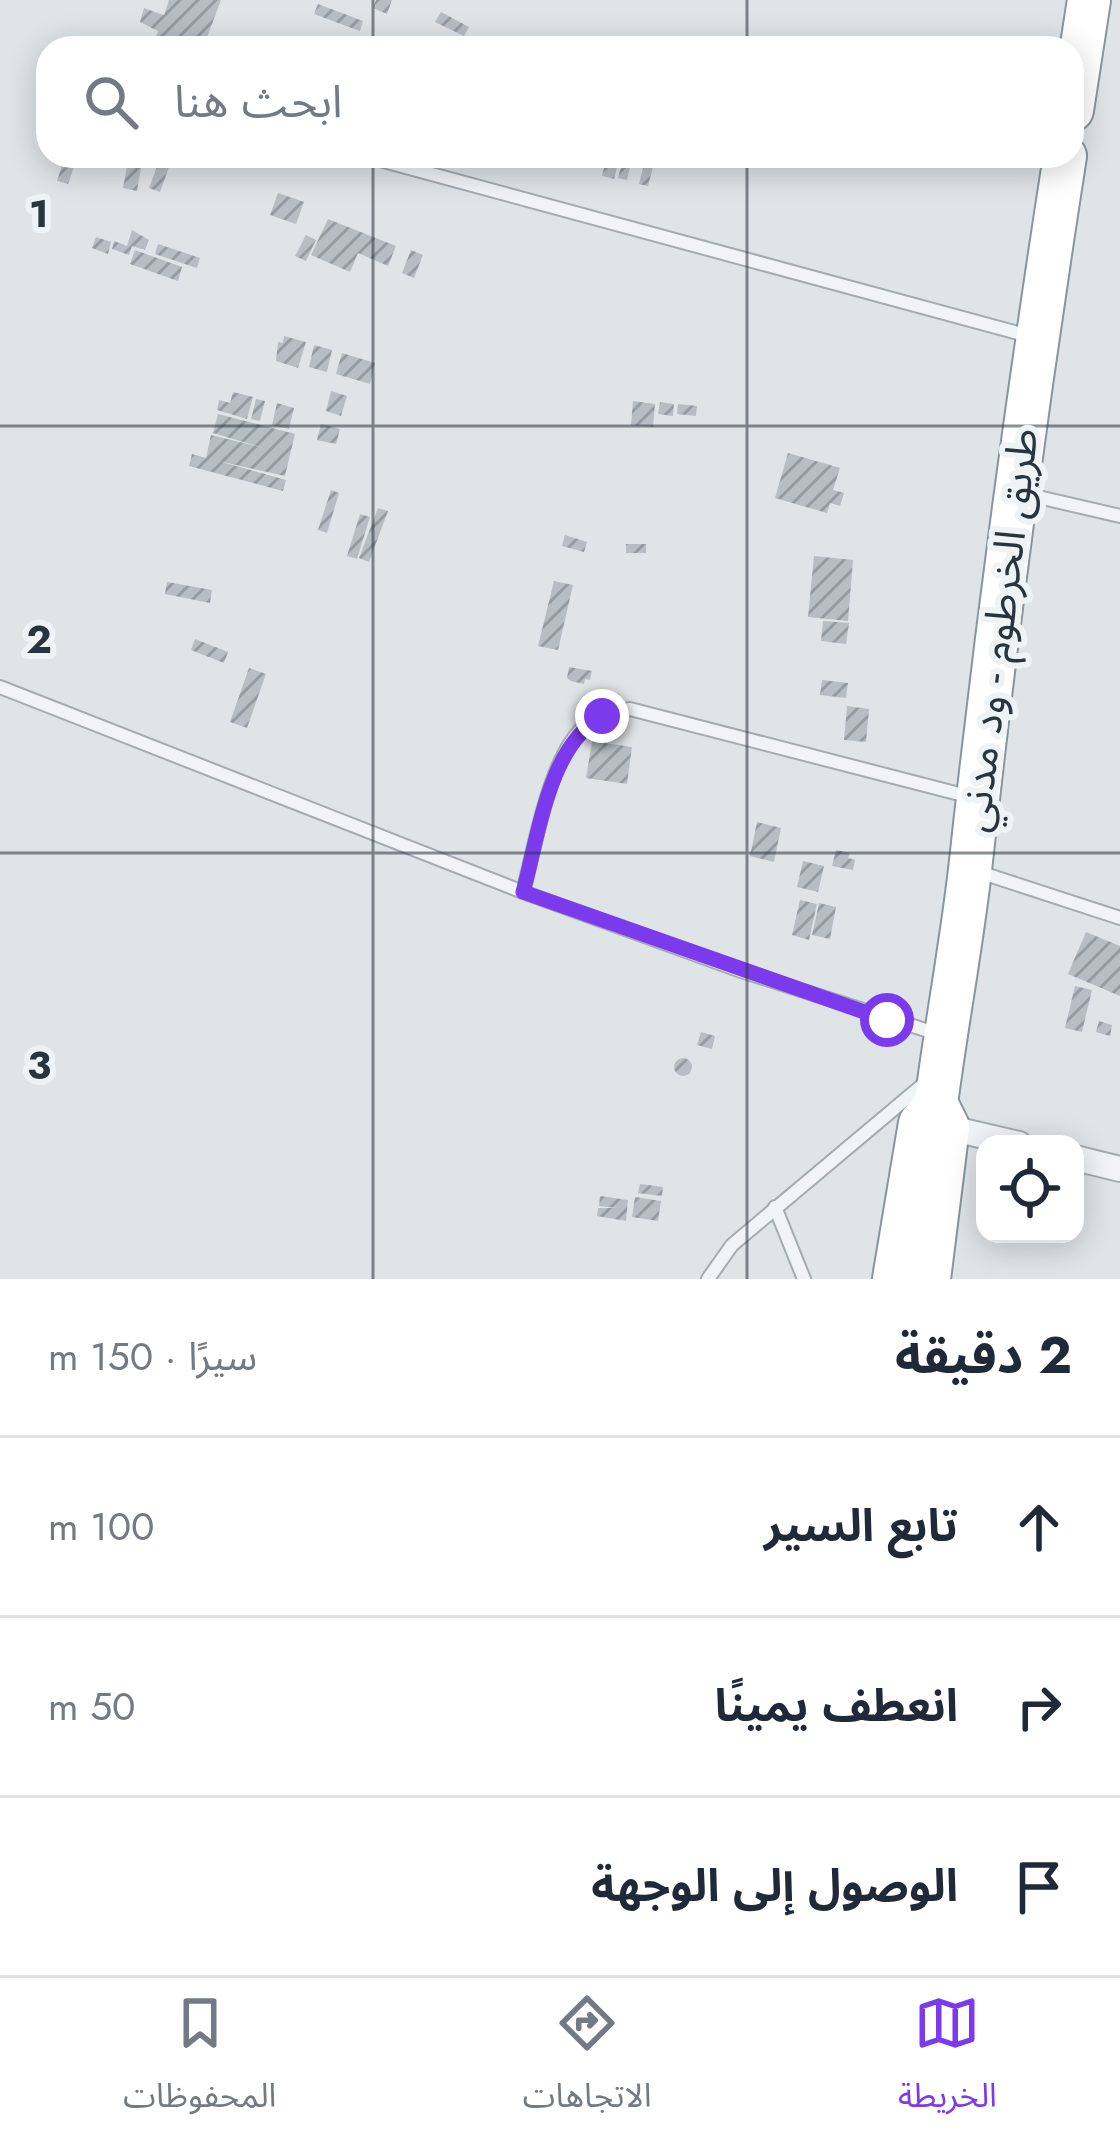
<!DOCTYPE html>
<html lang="ar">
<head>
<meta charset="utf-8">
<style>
	body { margin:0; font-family:Jost,"Noto Sans Arabic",sans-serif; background:#f2f2f3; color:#1f2937; direction:rtl }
	.controls { position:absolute; right:36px; bottom:36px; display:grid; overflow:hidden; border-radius:24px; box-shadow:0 6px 30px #0003 }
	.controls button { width:108px; height:108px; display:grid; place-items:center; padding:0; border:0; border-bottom:3px solid #e0e1e3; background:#fff; color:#1f2937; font:60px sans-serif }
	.stop { position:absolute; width:36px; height:36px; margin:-27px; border:9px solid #7c3aed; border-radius:50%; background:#fff }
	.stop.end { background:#7c3aed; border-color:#fff; box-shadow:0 3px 12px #0008 }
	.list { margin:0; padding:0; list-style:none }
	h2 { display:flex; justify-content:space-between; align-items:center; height:156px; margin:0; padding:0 48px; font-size:51px }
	h2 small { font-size:39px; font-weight:400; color:#747a83 }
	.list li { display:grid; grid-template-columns:78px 1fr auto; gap:36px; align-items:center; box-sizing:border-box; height:180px; padding:0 48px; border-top:3px solid #e0e1e3 }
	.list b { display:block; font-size:45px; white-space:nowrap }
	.list em { font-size:39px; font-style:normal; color:#747a83 }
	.icon { flex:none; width:66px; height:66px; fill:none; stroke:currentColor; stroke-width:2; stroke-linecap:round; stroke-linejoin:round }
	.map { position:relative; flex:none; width:1120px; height:1279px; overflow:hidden; direction:ltr }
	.search { position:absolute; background:#fff; box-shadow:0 6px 30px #0003; left:36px; right:36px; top:36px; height:132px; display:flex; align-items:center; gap:30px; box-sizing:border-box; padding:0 42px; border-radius:36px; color:#747a83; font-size:45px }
	.sheet { height:696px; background:#fff }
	nav { display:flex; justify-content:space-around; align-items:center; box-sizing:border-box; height:168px; border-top:3px solid #e0e1e3; background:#fff; font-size:33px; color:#747a83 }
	nav a { display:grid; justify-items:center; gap:6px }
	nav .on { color:#7c3aed }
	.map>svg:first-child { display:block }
	.building { fill:url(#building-hatch) }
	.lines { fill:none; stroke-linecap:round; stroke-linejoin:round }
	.service-casing { stroke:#a4acb1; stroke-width:16 }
	.minor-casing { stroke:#a4acb1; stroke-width:28 }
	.trunk-casing { stroke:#87959d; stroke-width:46 }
	.service { stroke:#f1f4f6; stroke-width:12 }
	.minor { stroke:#f1f4f6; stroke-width:24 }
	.trunk { stroke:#fff; stroke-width:42 }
	.route { stroke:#7c3aed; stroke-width:15 }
	.grid { fill:none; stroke:#28353e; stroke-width:3; stroke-opacity:0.55 }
	.labels { text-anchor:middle; stroke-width:12; stroke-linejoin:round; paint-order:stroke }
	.street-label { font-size:42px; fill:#28353e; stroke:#eef3f5 }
	.grid-label { font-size:39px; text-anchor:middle; font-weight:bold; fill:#28353e; stroke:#eef3f5; stroke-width:12; stroke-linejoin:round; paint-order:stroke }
</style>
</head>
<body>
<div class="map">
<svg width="1120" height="1279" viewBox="0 0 1120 1279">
	<defs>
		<pattern id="building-hatch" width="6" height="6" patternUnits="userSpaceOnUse" patternTransform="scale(3)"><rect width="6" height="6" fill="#b6bec4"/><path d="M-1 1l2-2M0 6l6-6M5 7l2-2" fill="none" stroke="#949ba1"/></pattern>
	</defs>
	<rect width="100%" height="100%" fill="#dfe4e7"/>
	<!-- building -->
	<g class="building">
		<polygon points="169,0 221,0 203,48 177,48 155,40 158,31 140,22 144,8 164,15"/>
		<polygon points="376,0 392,0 387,14 373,8"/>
		<polygon points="318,4 363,21 360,31 314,14"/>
		<polygon points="441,12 469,27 464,36 435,22"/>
		<polygon points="65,156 78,156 68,184 57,181"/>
		<polygon points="129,156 143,156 137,191 123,188"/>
		<polygon points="161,156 173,156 160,192 149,188"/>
		<polygon points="607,156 620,156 614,179 602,176"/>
		<polygon points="624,156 633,156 627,180 618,178"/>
		<polygon points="646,156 656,156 648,186 639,184"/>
		<polygon points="278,193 304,202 296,224 270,215"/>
		<polygon points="328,219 396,246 388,266 358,253 350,272 311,255"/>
		<polygon points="132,230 149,240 145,250 132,246 129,255 112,249 114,241 127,246"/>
		<polygon points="306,235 316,240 306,261 295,256"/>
		<polygon points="96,237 111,242 108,254 92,248"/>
		<polygon points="158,244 200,258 197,268 155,254"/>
		<polygon points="135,250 182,267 178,281 130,264"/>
		<polygon points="411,250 423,255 414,278 402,273"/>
		<polygon points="284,336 306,342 298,368 276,361 278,342 283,343"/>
		<polygon points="314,345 332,350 327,372 309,367"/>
		<polygon points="342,353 375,363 370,384 336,374"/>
		<polygon points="331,391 347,396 341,416 326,411"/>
		<polygon points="233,392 253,397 247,419 217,410 219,400 230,403"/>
		<polygon points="256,399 265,401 260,421 251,419"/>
		<polygon points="633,401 655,404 653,427 631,425"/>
		<polygon points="660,402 674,404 673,416 658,414"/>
		<polygon points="277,403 294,408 289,429 272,425"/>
		<polygon points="678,404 697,406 696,416 677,414"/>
		<polygon points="218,414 295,434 285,476 218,461 286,480 283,491 189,466 192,454 206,458 211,435 264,448 213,433"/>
		<polygon points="321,424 340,429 336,444 317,440"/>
		<polygon points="788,453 840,468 833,490 844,493 840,506 830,503 827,513 775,498"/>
		<polygon points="331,490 339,493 327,533 318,530"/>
		<polygon points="378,508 388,511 369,562 359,558"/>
		<polygon points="360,514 370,517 357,559 347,556"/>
		<polygon points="565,535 587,542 584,552 562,546"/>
		<rect x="626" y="544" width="20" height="9"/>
		<polygon points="814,556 853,560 848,621 808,617"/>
		<polygon points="554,581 573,585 558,650 538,646"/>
		<polygon points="167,582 212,590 210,603 165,594"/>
		<polygon points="823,621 849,623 846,644 821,641"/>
		<polygon points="195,639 228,652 224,663 191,650"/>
		<polygon points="569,667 592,671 590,680 585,679 584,684 571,681 567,678"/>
		<polygon points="249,668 266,674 247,728 230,722"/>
		<polygon points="822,680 848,683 846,698 820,695"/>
		<polygon points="847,706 869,709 866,742 844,740"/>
		<polygon points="592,741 632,747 627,784 586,778"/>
		<polygon points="757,822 781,828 774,862 750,856"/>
		<polygon points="836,850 850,853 848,858 855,860 853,870 832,866"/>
		<polygon points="803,861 824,866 818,892 797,887"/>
		<polygon points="800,900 817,904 809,940 792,935"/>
		<polygon points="819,903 836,907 830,939 812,935"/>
		<polygon points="1086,932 1120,946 1120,996 1068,974"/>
		<polygon points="1075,986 1092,990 1082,1032 1065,1028"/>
		<polygon points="1099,1021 1112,1025 1110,1036 1096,1032"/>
		<polygon points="701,1032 715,1036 712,1049 697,1045"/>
		<circle cx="683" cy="1067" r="9"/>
		<polygon points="640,1184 663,1187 662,1196 638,1193"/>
		<polygon points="600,1196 628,1200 626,1221 597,1216 598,1208 617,1208 599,1206"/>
		<polygon points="635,1197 661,1201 658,1221 632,1217"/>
	</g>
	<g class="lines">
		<!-- service casing -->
		<g class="service-casing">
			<g id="service">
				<polyline points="365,156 1029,336"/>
				<polyline points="1021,493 1120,516"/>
				<polyline points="0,687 523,892 741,971 938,1034"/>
				<polyline points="976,871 1120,918"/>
				<path d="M523 892C535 847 550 753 586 725 599 715 614 712 630 709L971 797"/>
				<polyline points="775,1207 804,1279"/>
				<polyline points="708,1279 732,1245 926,1082"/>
			</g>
		</g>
		<!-- minor casing -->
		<g class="minor-casing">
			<g id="minor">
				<polyline points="941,1126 1019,1144"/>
				<polyline points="1075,1158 1120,1169"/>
			</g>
		</g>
		<!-- trunk casing -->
		<g class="trunk-casing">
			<g id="trunk">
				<polyline points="1072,110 1089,0"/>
				<path d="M894 1279 920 1123 936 1104C946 1026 961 948 970 870 996 631 1028 393 1065 156"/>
				<polyline points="929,1279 948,1127 937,1105"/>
			</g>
		</g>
		<!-- service -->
		<use href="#service" class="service"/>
		<!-- minor -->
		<use href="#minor" class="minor"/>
		<!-- trunk -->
		<use href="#trunk" class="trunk"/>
	</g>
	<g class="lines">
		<!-- route -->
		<path class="route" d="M602 716C548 747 539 835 523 892L887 1020"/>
	</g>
	<!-- grid -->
	<path class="grid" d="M373 0V48M747 0V48M373 156V1279M747 156V1279M0 426H1120M0 853H1120"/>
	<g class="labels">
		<!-- street labels -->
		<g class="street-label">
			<text transform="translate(998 630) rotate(-83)" y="15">طريق الخرطوم - ود مدني</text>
		</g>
	</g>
	<g class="grid-label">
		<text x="39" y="227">1</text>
		<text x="39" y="653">2</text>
		<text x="39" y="1079">3</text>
	</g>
</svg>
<div class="controls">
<button><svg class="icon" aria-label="locate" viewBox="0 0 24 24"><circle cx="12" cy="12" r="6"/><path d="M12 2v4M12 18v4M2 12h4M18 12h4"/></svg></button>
</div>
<div class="stop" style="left:887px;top:1020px"></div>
<div class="stop end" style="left:602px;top:716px"></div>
<div class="search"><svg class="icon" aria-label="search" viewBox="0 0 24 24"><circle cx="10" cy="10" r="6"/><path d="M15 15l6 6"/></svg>ابحث هنا</div>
</div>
<section class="sheet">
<h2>2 دقيقة<small>سيرًا · 150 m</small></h2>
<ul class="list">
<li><svg class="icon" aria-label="ahead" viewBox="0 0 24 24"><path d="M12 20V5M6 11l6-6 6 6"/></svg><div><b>تابع السير</b></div><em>100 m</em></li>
<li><svg class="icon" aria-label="right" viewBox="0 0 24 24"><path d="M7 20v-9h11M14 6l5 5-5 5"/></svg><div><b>انعطف يمينًا</b></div><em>50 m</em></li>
<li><svg class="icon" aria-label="arrive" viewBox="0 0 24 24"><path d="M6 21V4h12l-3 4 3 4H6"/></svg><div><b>الوصول إلى الوجهة</b></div></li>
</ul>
</section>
<nav>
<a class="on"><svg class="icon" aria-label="map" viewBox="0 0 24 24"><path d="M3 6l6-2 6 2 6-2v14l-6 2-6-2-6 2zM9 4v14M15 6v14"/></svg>الخريطة</a>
<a><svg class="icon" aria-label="directions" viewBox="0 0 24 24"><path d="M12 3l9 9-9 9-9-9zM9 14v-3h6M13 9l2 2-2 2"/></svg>الاتجاهات</a>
<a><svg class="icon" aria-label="saved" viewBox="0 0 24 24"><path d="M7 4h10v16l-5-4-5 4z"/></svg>المحفوظات</a>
</nav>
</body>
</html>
